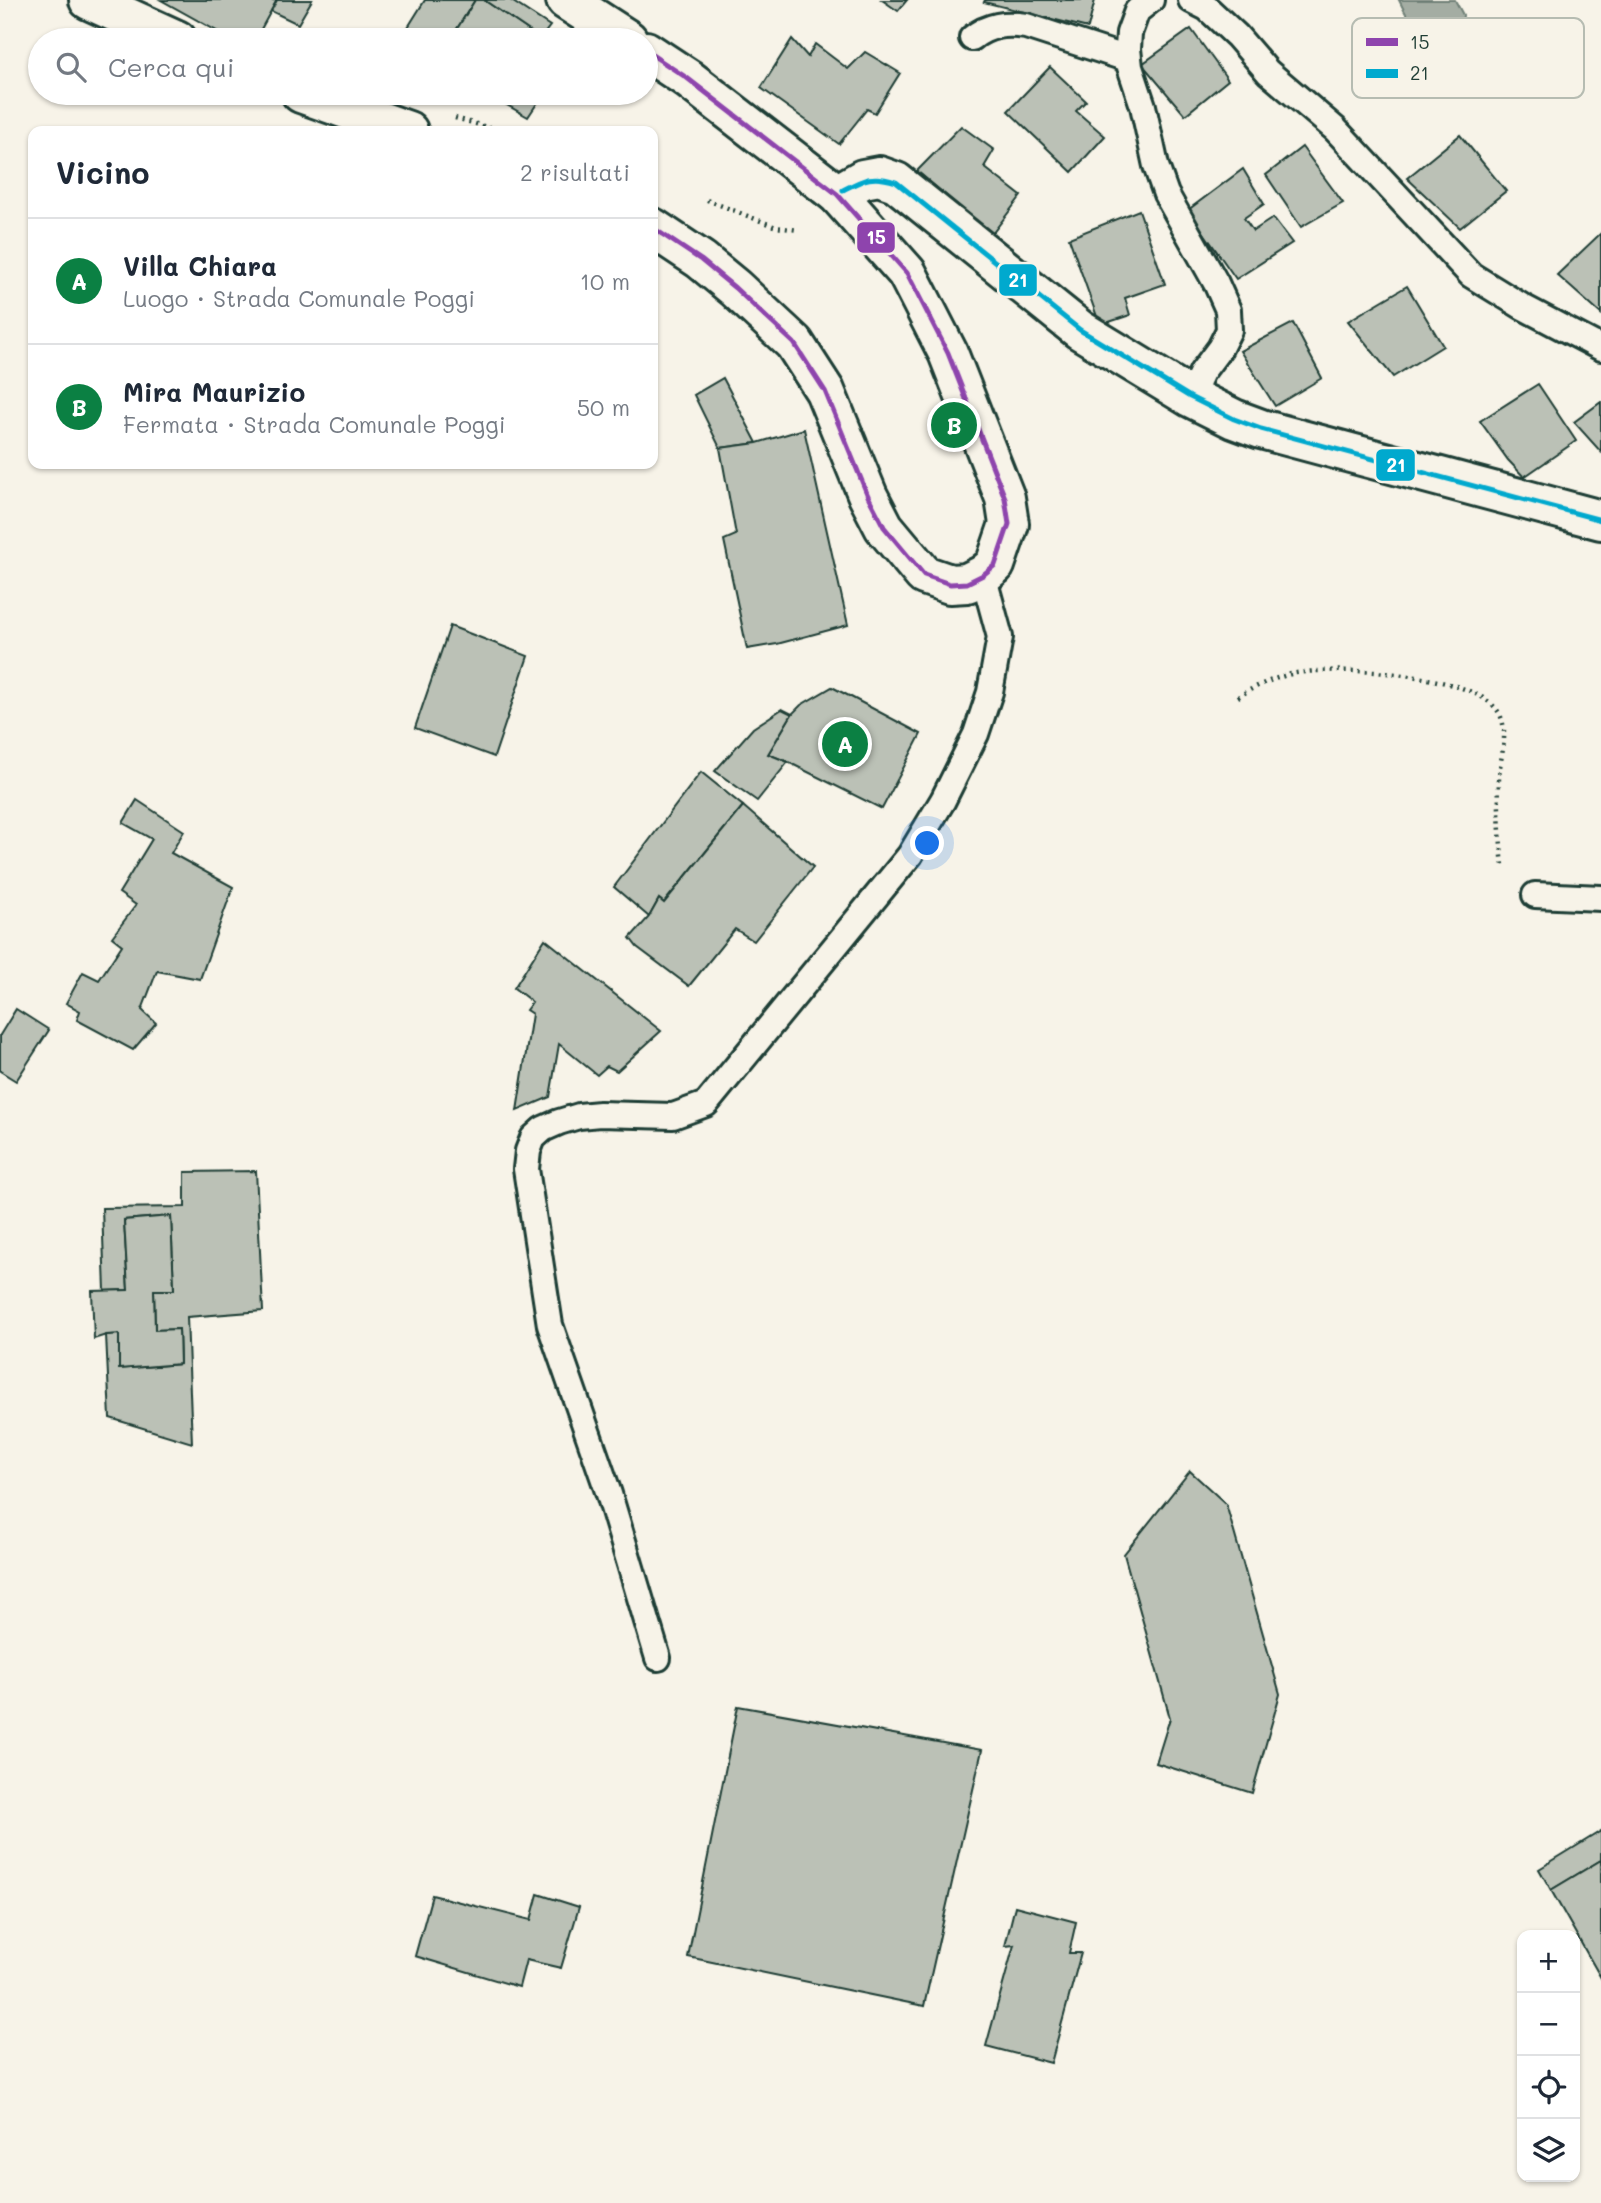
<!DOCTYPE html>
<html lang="it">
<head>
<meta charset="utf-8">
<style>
	body { margin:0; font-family:Mali,sans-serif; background:#f6f6f7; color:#1f2937 }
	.controls { position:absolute; right:21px; bottom:21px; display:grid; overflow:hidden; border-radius:14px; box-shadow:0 2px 5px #0004 }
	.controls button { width:63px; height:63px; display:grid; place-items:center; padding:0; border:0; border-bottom:2px solid #e0e1e3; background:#fff; color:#1f2937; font:35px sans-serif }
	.you { position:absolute; left:928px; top:844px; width:24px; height:24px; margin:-18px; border:5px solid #fff; border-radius:50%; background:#1a73e8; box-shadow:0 0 0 10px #1a73e833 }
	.badge { display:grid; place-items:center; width:46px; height:46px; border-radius:50%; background:#0b8043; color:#fff; font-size:23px; font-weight:700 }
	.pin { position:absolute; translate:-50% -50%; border:4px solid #fff; box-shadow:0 2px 7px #0006 }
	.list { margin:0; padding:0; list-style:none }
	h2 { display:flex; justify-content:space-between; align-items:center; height:91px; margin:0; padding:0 28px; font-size:30px }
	h2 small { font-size:23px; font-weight:400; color:#747a83 }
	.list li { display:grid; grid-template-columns:46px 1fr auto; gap:21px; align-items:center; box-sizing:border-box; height:126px; padding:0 28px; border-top:2px solid #e0e1e3 }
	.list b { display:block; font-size:26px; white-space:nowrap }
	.list p { margin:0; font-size:23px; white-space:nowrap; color:#747a83 }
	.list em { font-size:23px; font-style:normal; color:#747a83 }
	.icon { flex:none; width:38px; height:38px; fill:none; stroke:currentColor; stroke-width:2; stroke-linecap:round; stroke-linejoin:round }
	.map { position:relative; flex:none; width:1601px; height:2203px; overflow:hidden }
	.search { position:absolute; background:#fff; box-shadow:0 2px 5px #0004; left:28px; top:28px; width:630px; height:77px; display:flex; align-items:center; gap:18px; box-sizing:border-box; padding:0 24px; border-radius:38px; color:#747a83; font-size:26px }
	.panel { position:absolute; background:#fff; box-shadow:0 2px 5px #0004; left:28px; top:126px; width:630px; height:343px; border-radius:14px }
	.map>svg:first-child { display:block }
	.water { fill:#a4ada3; stroke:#6f8077; stroke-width:2 }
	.building { fill:#bbc1b6; stroke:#1f3d34; stroke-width:2 }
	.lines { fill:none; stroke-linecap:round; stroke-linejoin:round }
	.lane-casing { stroke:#1f3d34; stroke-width:30 }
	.street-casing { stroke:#1f3d34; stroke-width:44 }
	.secondary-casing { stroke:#1f3d34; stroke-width:44 }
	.path { stroke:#1f3d34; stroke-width:4.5; stroke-dasharray:2 5; stroke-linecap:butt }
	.lane { stroke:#f7f3e8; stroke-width:24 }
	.street { stroke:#f7f3e8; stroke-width:38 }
	.secondary { stroke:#f7f3e8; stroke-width:38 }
	.bus-1-casing { stroke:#f7f3e8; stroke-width:10 }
	.bus-2-casing { stroke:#f7f3e8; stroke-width:10 }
	.bus-1 { stroke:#8e44ad; stroke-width:5 }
	.bus-2 { stroke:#00a9ce; stroke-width:5 }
	.key { fill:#f7f3e8; stroke:#b6bcb2; stroke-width:2 }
	.key-label { font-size:19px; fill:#1f3d34 }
	.line-badge { stroke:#f7f3e8; stroke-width:2.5 }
	.badge-label { font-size:19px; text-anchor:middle; font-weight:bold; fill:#fff }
</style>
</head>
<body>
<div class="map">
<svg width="1601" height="2203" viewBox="0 0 1601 2203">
	<rect width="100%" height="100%" fill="#f7f3e8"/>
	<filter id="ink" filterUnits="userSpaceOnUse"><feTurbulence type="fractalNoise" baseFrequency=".0143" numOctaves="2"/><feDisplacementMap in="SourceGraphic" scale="14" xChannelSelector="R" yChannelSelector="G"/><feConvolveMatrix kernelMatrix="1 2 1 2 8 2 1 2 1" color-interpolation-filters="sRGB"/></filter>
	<g filter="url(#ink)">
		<!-- water -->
		<path class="water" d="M1399 0H1455L1463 15 1461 31C1428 58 1412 27 1399 0Z"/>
		<!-- building -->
		<g class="building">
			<polygon points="161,0 277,0 255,40 233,40"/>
			<polygon points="277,0 312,0 298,24 271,11"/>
			<polygon points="425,0 475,0 450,40 400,40"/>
			<polygon points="475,0 484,0 534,34 530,40 450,40"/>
			<polygon points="484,0 510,0 550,26 541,38 544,40 530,40 534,34"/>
			<polygon points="882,0 907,0 898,11"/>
			<polygon points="985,0 1095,0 1088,28 984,2"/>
			<polygon points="1191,29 1228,80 1185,115 1142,64"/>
			<polygon points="792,39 808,57 815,44 848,69 865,52 900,73 875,113 867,109 839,144 761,88"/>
			<polygon points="1050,67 1086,101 1076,111 1105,136 1072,172 1008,111"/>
			<polygon points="493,93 544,93 528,117 491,96"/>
			<polygon points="961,126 994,150 984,167 1021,196 992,234 917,171"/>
			<polygon points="1460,135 1506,191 1460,228 1407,178"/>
			<polygon points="1302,147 1343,203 1301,227 1266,175"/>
			<polygon points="1243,169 1264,204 1244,218 1253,231 1273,218 1292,243 1236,279 1188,210"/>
			<polygon points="1139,210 1165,284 1125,298 1130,315 1100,325 1069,238"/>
			<polygon points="1601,233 1601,314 1557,275"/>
			<polygon points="1407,286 1443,346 1393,377 1348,321"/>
			<polygon points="1293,323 1322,378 1275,406 1240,351"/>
			<polygon points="723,378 757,443 720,448 694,395"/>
			<polygon points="1538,384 1576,441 1524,477 1508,460 1480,421"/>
			<polygon points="1601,402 1601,452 1574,422"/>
			<polygon points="804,429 848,625 777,644 747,649 724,540 736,535 720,448 757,443"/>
			<polygon points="450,626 528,656 494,757 415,728"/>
			<polygon points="832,687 921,734 882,809 788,762 768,754 792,714 801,705"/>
			<polygon points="782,709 792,714 768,754 788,762 757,801 715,771 753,728"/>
			<polygon points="701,772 743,806 664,903 659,899 649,917 614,887"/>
			<polygon points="137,800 184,831 171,853 233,887 200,979 157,971 142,1010 156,1023 133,1050 77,1020 80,1011 66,1003 83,972 99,980 122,945 112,937 136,905 119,893 152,839 123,823"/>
			<polygon points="743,806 813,867 754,941 735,929 689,986 637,947 630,938 649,917 659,899 664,903"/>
			<polygon points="545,939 661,1031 617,1071 607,1066 597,1075 559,1044 550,1097 517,1111 532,1014 526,1010 532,1002 514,988"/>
			<polygon points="16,1009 49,1030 16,1081 0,1071 0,1035"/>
			<polygon points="256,1171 263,1311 187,1317 192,1443 110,1418 106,1335 119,1334 119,1369 180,1364 179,1329 155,1330 154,1290 174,1290 171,1216 124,1220 128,1290 105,1291 102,1208 185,1207 185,1172"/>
			<polygon points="171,1216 174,1290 154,1290 155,1330 179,1329 180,1364 119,1369 119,1334 106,1335 94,1339 92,1291 128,1290 124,1220"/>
			<polygon points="1190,1471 1226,1504 1280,1694 1252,1793 1156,1763 1170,1718 1124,1554"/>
			<polygon points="738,1706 982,1750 924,2006 688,1957"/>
			<polygon points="1601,1831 1601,1860 1551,1890 1539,1869"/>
			<polygon points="1601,1860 1601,1978 1551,1890"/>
			<polygon points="538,1894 579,1907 561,1968 526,1960 519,1987 415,1956 432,1895 531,1920"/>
			<polygon points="1015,1906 1076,1922 1069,1953 1081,1953 1051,2063 986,2046 1014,1945 1005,1946"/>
		</g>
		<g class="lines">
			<!-- lane casing -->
			<g class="lane-casing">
				<g id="lane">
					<polyline points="1151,0 1137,11 1129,33 1128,49 1130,67 1143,106 1156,166 1166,194 1216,283 1228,310 1229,330 1220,348 1202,372 1190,397"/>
					<polyline points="1191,0 1207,8 1237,36 1268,72 1335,129 1471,275 1523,307 1601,348"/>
					<path d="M972 38C988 25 1005 23 1026 26L1128 59"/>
					<polyline points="1535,895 1601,898"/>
					<polyline points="658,1658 609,1494 550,1325 526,1169 528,1151 533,1138 543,1129 559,1122 579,1116 600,1114 673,1116 706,1104 910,855 943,800 976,734 990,692 1000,637 983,575"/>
				</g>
			</g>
			<!-- street casing -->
			<g class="street-casing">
				<polyline id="street" points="837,194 863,179 879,176 896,182 1080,330 1190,397 1234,419 1261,429 1601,520"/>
			</g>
			<!-- secondary casing -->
			<g class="secondary-casing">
				<g id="secondary">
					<polyline points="89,0 177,40"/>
					<polyline points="566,0 628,40"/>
					<polyline points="646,51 687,78 837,194 907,273 948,353 1005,498 1009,524 995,565 983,575 967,583 950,584 924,575 884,527 868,496 825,391 794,343 735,288 701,260 653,228"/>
					<polyline points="301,93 408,131"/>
				</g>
			</g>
			<!-- path -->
			<g class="path">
				<polyline points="455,118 501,131"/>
				<polyline points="707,200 776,227 798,230"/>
				<path d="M1238 697C1255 686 1272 679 1291 674 1333 665 1484 672 1501 717 1509 738 1499 759 1499 780 1498 804 1500 841 1503 865"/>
			</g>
			<!-- lane -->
			<use href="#lane" class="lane"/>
			<!-- street -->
			<use href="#street" class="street"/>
			<!-- secondary -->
			<use href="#secondary" class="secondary"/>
			<!-- bus-1 casing -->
			<g class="bus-1-casing">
				<polyline id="bus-1" points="646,51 687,78 837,194 907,273 948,353 1005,498 1009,524 995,565 983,575 967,583 950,584 924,575 884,527 868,496 825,391 794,343 735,288 701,260 653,228"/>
			</g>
			<!-- bus-2 casing -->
			<g class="bus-2-casing">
				<path id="bus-2" d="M843 190C864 179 872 174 896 182L1080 330 1190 397 1234 419 1261 429 1601 520"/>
			</g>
			<!-- bus-1 -->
			<use href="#bus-1" class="bus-1"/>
			<!-- bus-2 -->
			<use href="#bus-2" class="bus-2"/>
		</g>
	</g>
	<!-- legend -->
	<rect x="1352" y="18" width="232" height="80" rx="10" class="key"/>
	<rect x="1366" y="38" width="32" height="8" fill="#8e44ad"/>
	<rect x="1366" y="69" width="32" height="9" fill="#00a9ce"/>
	<g class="key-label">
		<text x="1410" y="49">15</text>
		<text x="1410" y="80">21</text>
	</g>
	<g class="line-badge">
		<rect x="856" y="221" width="40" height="33" rx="7" fill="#8e44ad"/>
		<rect x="998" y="263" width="40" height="34" rx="7" fill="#00a9ce"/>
		<rect x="1375" y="448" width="41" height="34" rx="7" fill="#00a9ce"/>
	</g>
	<g class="badge-label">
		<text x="876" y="244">15</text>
		<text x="1018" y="287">21</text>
		<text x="1396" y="472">21</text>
	</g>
</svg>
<div class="controls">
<button>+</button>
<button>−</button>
<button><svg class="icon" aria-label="locate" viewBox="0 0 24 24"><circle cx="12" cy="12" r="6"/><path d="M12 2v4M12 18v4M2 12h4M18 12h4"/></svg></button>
<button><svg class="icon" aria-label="layers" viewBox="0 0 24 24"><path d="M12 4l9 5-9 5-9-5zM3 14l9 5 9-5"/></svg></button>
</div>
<div class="you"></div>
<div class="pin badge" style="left:845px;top:744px">A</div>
<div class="pin badge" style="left:954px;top:425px">B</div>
<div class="search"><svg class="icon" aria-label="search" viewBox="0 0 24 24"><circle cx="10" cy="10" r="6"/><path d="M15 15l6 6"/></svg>Cerca qui</div>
<section class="panel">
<h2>Vicino<small>2 risultati</small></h2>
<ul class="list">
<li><span class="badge">A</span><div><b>Villa Chiara</b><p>Luogo · Strada Comunale Poggi</p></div><em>10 m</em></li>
<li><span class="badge">B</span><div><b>Mira Maurizio</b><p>Fermata · Strada Comunale Poggi</p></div><em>50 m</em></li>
</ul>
</section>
</div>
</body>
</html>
